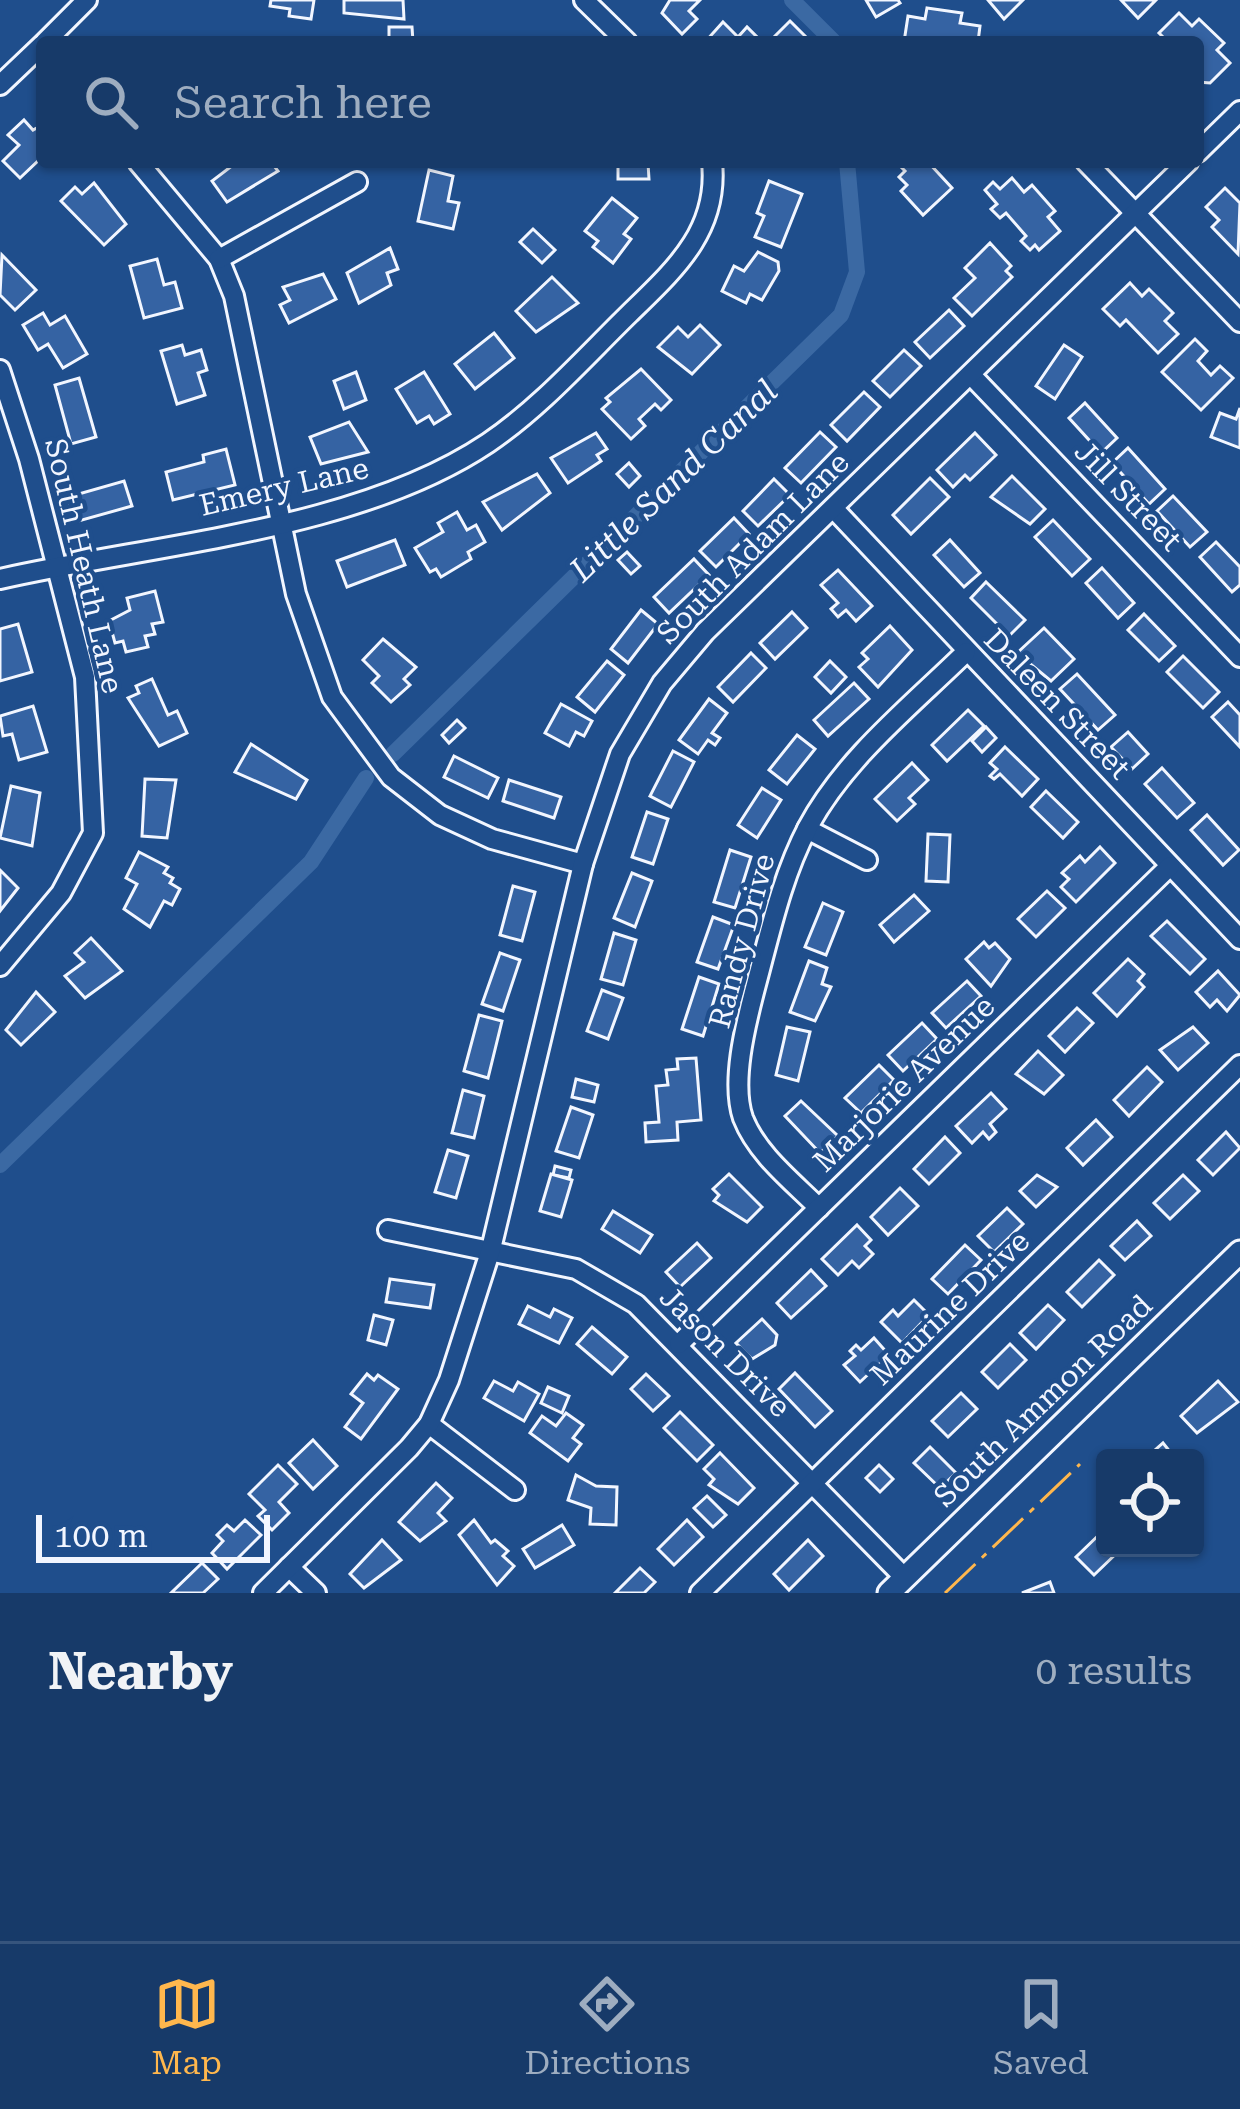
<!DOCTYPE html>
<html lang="en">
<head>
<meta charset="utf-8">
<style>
	body { margin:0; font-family:"Roboto Serif",serif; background:#244571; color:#f1f3f6 }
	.controls { position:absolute; right:36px; bottom:36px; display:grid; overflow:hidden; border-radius:12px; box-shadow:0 3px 9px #0004 }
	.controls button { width:108px; height:108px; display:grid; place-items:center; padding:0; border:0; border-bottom:3px solid #36547d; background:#173a69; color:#f1f3f6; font:60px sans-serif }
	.scale { position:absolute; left:36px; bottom:30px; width:234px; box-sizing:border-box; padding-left:12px; border:6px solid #f2f6ff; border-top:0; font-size:33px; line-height:42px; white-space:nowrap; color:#f2f6ff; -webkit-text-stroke:9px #1f4e8c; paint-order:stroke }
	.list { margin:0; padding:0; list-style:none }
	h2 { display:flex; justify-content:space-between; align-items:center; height:156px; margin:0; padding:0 48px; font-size:51px }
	h2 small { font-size:39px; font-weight:400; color:#9eadc0 }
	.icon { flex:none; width:66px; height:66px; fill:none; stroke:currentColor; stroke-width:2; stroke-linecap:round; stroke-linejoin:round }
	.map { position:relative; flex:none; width:1240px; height:1593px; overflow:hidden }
	.search { position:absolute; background:#173a69; box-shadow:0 3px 9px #0004; left:36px; right:36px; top:36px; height:132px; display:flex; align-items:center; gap:30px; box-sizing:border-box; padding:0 42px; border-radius:12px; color:#9eadc0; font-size:45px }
	.sheet { height:348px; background:#173a69 }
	nav { display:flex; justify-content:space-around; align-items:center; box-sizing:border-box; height:168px; border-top:3px solid #36547d; background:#173a69; font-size:33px; color:#9eadc0 }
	nav a { display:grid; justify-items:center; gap:6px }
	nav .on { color:#ffb74d }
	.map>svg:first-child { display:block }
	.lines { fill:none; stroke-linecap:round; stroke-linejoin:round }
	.canal { stroke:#3b69a3; stroke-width:16 }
	.building { fill:#3563a3; stroke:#f2f6ff; stroke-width:3 }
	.minor-casing { stroke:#f2f6ff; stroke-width:24 }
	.major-casing { stroke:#f2f6ff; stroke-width:27 }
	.minor { stroke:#1f4e8c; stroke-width:18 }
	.major { stroke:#1f4e8c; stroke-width:21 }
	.power { stroke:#ffb74d; stroke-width:3; stroke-dasharray:42 9 6 9; stroke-linecap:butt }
	.labels { text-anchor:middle; stroke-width:9; stroke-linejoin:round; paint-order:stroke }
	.street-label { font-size:30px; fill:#f2f6ff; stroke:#1f4e8c }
	.water-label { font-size:33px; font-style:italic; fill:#f2f6ff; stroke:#1f4e8c }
</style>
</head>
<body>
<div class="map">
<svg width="1240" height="1593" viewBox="0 0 1240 1593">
	<rect width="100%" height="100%" fill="#1f4e8c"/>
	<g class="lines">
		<!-- canal -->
		<g class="canal">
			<polyline points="792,0 834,42"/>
			<polyline points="393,754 841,315 857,272 847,162"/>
			<polyline points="0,1165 311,862 366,778"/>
		</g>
	</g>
	<!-- building -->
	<g class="building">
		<polygon points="271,0 314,0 311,19 289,16 290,9 270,6"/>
		<polygon points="344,0 403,0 404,19 344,13"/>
		<polygon points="670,0 700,0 689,11 697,19 682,34 662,13"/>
		<polygon points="866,0 898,0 900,3 876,17"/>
		<polygon points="988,0 1023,0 1004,19"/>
		<polygon points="1121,0 1156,0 1138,18"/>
		<polygon points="927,8 962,13 960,23 980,26 978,42 904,42 908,16 925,19"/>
		<polygon points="1179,13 1192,26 1199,19 1224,43 1217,50 1230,63 1210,83 1198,82 1198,42 1160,42 1164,38 1159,33"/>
		<polygon points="790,21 811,42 769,42"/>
		<polygon points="723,22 738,37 747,27 760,40 705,42"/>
		<polygon points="389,27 412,27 413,42 389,42"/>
		<polygon points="24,120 33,130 42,125 42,157 20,178 3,161 19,145 8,135"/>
		<polygon points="271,162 278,171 227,202 212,181 237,162"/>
		<polygon points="618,162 648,163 649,179 618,179"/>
		<polygon points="896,162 928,162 952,188 923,215 901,191 907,185 899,177 905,171"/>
		<polygon points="429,170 453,176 448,201 459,203 453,229 418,221"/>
		<polygon points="1012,178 1024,192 1032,185 1055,211 1048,217 1060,231 1039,250 1035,245 1030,250 1021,241 1026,236 1006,213 1000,218 991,209 997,204 985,190 993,182 1000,189"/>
		<polygon points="769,181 802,194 781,247 755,237 764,216 757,213"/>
		<polygon points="94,183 126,224 104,245 61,201 75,187 82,194"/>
		<polygon points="1225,188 1240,203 1238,254 1212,227 1219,220 1206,207"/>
		<polygon points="612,198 637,218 624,234 631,239 613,263 593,247 598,241 585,231"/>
		<polygon points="533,229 555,250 542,263 520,242"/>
		<polygon points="990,243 1011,266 1006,271 1012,277 972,316 954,298 975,278 965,268"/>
		<polygon points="390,248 398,269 387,273 391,285 359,303 347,273"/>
		<polygon points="758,252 778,262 779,271 762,300 750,294 746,303 722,291 734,266 744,271"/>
		<polygon points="2,255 36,290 15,310 0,295"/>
		<polygon points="157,259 164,285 175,282 182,308 144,318 130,266"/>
		<polygon points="323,274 336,299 289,323 280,305 290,300 283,287"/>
		<polygon points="552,277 578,303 536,332 516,311"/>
		<polygon points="1130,283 1142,296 1149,289 1173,313 1165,321 1178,334 1158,353 1126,320 1120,326 1103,309"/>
		<polygon points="949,310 964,326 930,358 915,342"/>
		<polygon points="43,313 50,325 65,316 87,354 63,368 48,344 38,350 23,325"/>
		<polygon points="700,325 720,345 692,374 658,347 678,327 688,337"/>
		<polygon points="494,333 514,358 475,389 455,364"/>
		<polygon points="1195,339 1207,351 1198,361 1211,375 1220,366 1233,378 1201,410 1162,372"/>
		<polygon points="182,345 185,355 201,350 207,370 198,373 205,395 177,404 161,351"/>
		<polygon points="1064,345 1082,357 1055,399 1036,386"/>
		<polygon points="904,350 921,366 890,397 873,381"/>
		<polygon points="641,369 671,400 661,410 655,404 639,419 645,426 631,439 602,409 610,402 606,398"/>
		<polygon points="356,372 366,400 344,409 334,381"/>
		<polygon points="424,372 450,414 434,424 429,416 417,423 396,389"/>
		<polygon points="79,378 96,437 71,444 55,385"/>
		<polygon points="864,392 880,407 847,441 831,425"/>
		<polygon points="1085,403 1117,438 1101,453 1069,418"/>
		<polygon points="1240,408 1240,448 1211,437 1220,413 1236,419"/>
		<polygon points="349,422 368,452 321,464 310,437"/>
		<polygon points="820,432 836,447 801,483 785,468"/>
		<polygon points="596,433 607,449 597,455 601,461 568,483 551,458"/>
		<polygon points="975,433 996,455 970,480 965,475 953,487 937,470"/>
		<polygon points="1128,448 1165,489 1149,504 1112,463"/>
		<polygon points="226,449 235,485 173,500 166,472 204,462 203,455"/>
		<polygon points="629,463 640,476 629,487 617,474"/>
		<polygon points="537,474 550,493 502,530 483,502"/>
		<polygon points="1012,476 1045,509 1030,524 991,497"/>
		<polygon points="930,478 949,497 911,534 893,515"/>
		<polygon points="774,479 790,495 758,526 743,511"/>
		<polygon points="124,481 132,506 75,522 68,497"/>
		<polygon points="1173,496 1207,532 1190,547 1157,511"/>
		<polygon points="457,512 467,530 476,525 485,542 468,552 471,559 441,577 436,569 430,572 415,548 443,532 438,523"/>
		<polygon points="734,518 749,534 716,567 700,551"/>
		<polygon points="1053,520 1090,559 1072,576 1035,537"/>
		<polygon points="395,540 405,565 347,587 337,561"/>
		<polygon points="950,540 980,573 964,587 934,555"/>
		<polygon points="1216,542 1240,567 1240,585 1232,592 1200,557"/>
		<polygon points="627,552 640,566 631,574 618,560"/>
		<polygon points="694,559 709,575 669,613 654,597"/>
		<polygon points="1102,568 1134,603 1118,618 1086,583"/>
		<polygon points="838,570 872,606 856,621 846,610 838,617 831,609 838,603 821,585"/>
		<polygon points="986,582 1025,620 1009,636 971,598"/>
		<polygon points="155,591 163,622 152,624 155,634 145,636 148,647 126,652 123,641 115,643 109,621 130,610 127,598"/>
		<polygon points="641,610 658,624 628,663 611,649"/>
		<polygon points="792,612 807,628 775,659 760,643"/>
		<polygon points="1144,614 1175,646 1159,661 1128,630"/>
		<polygon points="18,624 32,672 0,681 0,629"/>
		<polygon points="890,626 912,650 878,687 859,667 868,659 862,653"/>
		<polygon points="1044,628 1074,659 1051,681 1017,653"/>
		<polygon points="383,639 416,667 404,679 410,685 391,702 372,683 379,676 363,660"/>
		<polygon points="751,653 766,668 733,702 718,687"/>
		<polygon points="1183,656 1219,692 1203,708 1167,672"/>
		<polygon points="607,661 624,675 595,712 577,697"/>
		<polygon points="830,661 846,677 831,693 815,677"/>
		<polygon points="1077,674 1115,715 1098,730 1060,689"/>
		<polygon points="152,679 168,715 177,711 187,733 159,746 128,698 139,693 136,686"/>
		<polygon points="854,683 869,699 828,736 814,720"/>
		<polygon points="709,699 727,713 712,733 720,738 715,745 708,740 698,754 679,740"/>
		<polygon points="1228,702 1240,715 1240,747 1212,717"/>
		<polygon points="561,704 592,721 584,736 576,732 569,746 545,733"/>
		<polygon points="33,706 47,752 19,760 12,734 3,736 0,716"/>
		<polygon points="968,710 984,726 947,761 932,745"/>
		<polygon points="457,720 465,728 449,743 442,735"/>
		<polygon points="986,727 996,738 982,752 972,741"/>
		<polygon points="1128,732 1148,754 1132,769 1111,747"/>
		<polygon points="797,735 815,749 787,784 769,770"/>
		<polygon points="251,744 307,780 296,799 235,772"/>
		<polygon points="1005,747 1038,779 1022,796 1000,774 994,779 990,776 997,769 990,763"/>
		<polygon points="673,751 694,762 671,807 650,796"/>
		<polygon points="454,756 498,778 488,798 444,777"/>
		<polygon points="912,763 928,780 909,798 915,804 897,821 875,799"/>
		<polygon points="1162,768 1194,803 1177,818 1145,784"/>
		<polygon points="145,779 176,780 167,838 142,836"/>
		<polygon points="509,780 561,797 554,818 503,801"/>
		<polygon points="11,786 40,793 32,846 0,838"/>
		<polygon points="762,788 781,800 757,838 738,825"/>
		<polygon points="1046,791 1078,822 1063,838 1031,807"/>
		<polygon points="647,812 668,819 653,864 632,857"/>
		<polygon points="1207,815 1239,850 1223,865 1191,830"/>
		<polygon points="928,834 950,835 948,882 926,881"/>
		<polygon points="1100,847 1115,863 1076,902 1061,887 1069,879 1062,873 1080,856 1085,862"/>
		<polygon points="730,850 751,857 735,908 714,902"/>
		<polygon points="139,852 168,867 164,873 173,878 170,883 180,889 172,905 164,901 150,927 124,909 137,884 126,878"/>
		<polygon points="0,870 18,888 0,911"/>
		<polygon points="632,873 652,881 635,927 614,918"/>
		<polygon points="513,886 535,892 522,941 500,935"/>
		<polygon points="1047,891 1065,908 1036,937 1018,919"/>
		<polygon points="914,895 929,911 894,942 880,925"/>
		<polygon points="823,903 843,912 826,955 805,947"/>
		<polygon points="713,917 734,925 718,969 697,962"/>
		<polygon points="1167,921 1205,959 1190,974 1151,936"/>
		<polygon points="614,933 636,940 623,985 601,979"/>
		<polygon points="91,938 122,971 85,998 65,976 84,962 75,953"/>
		<polygon points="984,942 989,948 995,943 1010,959 991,986 966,959"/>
		<polygon points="500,953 520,960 503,1011 482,1004"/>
		<polygon points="1128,959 1144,974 1138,981 1144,987 1117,1016 1094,993"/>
		<polygon points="809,961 827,968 822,984 831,987 815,1021 790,1012"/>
		<polygon points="1218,971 1240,995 1227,1011 1217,1000 1210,1007 1196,992"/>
		<polygon points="699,977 719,984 703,1036 682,1029"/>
		<polygon points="967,981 981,996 946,1028 932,1013"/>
		<polygon points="602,990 623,998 608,1039 587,1031"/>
		<polygon points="36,992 55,1012 21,1045 6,1030"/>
		<polygon points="1077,1008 1093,1023 1065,1052 1049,1036"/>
		<polygon points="479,1015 502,1021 488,1078 464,1071"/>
		<polygon points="922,1023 937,1039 903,1071 888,1055"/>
		<polygon points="787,1027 810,1032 798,1081 776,1075"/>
		<polygon points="1193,1027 1208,1043 1178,1070 1160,1050"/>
		<polygon points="1038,1051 1063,1075 1044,1094 1016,1074"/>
		<polygon points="696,1058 701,1120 677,1122 678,1140 646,1142 645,1123 659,1122 656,1086 668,1085 666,1070 678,1069 677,1059"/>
		<polygon points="879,1065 894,1080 861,1113 845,1098"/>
		<polygon points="1147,1067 1162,1082 1129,1116 1114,1100"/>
		<polygon points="576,1079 598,1085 594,1102 572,1097"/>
		<polygon points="463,1090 484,1096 474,1138 452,1133"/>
		<polygon points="991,1093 1006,1109 990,1124 996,1132 989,1139 983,1132 972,1143 956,1126"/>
		<polygon points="801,1101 838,1136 820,1153 785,1116"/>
		<polygon points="571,1107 593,1115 579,1158 556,1151"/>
		<polygon points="1096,1120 1112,1137 1083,1165 1067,1148"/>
		<polygon points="1226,1132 1240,1148 1213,1175 1198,1160"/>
		<polygon points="945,1137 960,1153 929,1184 914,1169"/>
		<polygon points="448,1150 468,1156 456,1198 435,1192"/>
		<polygon points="555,1166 571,1170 569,1178 553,1175"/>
		<polygon points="551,1174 572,1180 561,1217 540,1211"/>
		<polygon points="729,1174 762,1207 747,1222 714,1201 719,1195 713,1189"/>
		<polygon points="1037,1175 1057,1187 1036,1207 1020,1191"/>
		<polygon points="1183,1175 1199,1191 1170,1219 1154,1203"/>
		<polygon points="900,1188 918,1206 888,1235 871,1217"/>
		<polygon points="1007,1208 1023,1224 994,1252 978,1236"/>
		<polygon points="613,1211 652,1235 640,1253 602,1229"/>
		<polygon points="1137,1221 1151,1236 1125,1260 1111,1246"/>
		<polygon points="857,1225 871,1240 865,1246 873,1254 859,1268 852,1261 838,1275 822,1259"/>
		<polygon points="697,1243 711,1258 680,1287 666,1272"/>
		<polygon points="965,1245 981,1260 948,1294 932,1279"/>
		<polygon points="1099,1260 1114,1275 1082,1307 1067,1292"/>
		<polygon points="811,1270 826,1286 791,1318 777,1303"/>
		<polygon points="390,1279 434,1285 430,1308 386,1302"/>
		<polygon points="914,1300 929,1315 902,1343 881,1322 893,1310 898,1316"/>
		<polygon points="1048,1305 1064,1320 1036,1349 1020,1333"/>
		<polygon points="528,1306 550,1317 554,1309 572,1318 559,1343 519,1324"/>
		<polygon points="374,1315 393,1320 386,1345 368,1340"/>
		<polygon points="762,1319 777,1335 775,1345 752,1359 736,1343"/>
		<polygon points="592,1327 627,1357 612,1374 577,1344"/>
		<polygon points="874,1338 889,1355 860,1382 844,1365 855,1356 850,1351 856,1345 861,1350"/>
		<polygon points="1010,1344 1026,1360 998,1388 982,1372"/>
		<polygon points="795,1373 832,1411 815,1427 779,1389"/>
		<polygon points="367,1374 374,1380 378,1375 398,1389 361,1439 345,1427 363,1403 351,1394"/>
		<polygon points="646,1374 669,1396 653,1411 631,1389"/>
		<polygon points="494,1381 513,1391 518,1382 539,1394 524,1421 484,1398"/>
		<polygon points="1218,1381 1238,1402 1197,1433 1181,1416"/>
		<polygon points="548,1387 569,1396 562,1413 541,1403"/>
		<polygon points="961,1393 977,1409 948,1437 932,1421"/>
		<polygon points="680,1412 713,1445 697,1461 664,1428"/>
		<polygon points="566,1413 583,1425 573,1438 581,1444 568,1461 530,1433 542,1416 556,1426"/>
		<polygon points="313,1440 337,1466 313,1489 289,1463"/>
		<polygon points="1163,1443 1175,1458 1146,1458"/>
		<polygon points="930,1447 956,1473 940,1488 914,1463"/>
		<polygon points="720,1453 754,1488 738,1504 709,1485 714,1479 704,1469"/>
		<polygon points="278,1465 297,1484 279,1502 289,1513 272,1530 258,1516 265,1510 249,1494"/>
		<polygon points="879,1465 893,1479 880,1492 866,1478"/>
		<polygon points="576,1475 596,1486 617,1487 616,1525 590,1524 591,1508 568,1500"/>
		<polygon points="436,1483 452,1498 438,1513 446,1521 420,1541 399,1522"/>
		<polygon points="707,1496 726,1515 713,1527 694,1508"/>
		<polygon points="245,1520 261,1535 227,1569 212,1553 223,1541 217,1535 227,1525 234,1531"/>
		<polygon points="474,1520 491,1543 495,1540 508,1551 503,1556 514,1566 497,1585 459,1535"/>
		<polygon points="687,1520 703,1537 674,1565 658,1549"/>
		<polygon points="562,1525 574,1545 535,1568 523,1549"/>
		<polygon points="1105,1529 1105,1548 1122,1548 1094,1575 1076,1557"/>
		<polygon points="382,1540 401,1560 364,1588 350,1574"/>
		<polygon points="808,1540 823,1556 789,1590 774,1574"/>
		<polygon points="202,1563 218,1579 203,1593 171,1593"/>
		<polygon points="640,1568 655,1582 644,1593 615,1593"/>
		<polygon points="1050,1582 1054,1593 1022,1593"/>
	</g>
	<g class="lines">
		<!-- minor casing -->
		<g class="minor-casing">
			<g id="minor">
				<polyline points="584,0 627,42"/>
				<polyline points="45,42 87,0"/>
				<polyline points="0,85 42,45"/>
				<polyline points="1198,152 1240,111"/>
				<polyline points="138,162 219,259 234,296 296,594 332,697 391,777 440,815 492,839 583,864"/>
				<polyline points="1086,162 1240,322"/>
				<polyline points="219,259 357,182"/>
				<polyline points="0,370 29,459 85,677 93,833 61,893 0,966"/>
				<polyline points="972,376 1240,657"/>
				<polyline points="834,509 1240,939"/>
				<path d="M0 579C153 544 357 531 488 443 541 407 584 358 629 314 674 270 719 231 712 162"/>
				<polyline points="807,829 867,860"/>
				<path d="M819 1208C792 1181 757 1154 743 1118 731 1083 745 1027 754 992 769 937 781 878 808 827 845 758 911 706 966 652"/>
				<polyline points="388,1230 576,1269 636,1304 904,1577"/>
				<polyline points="679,1344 1170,866"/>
				<polyline points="429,1424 515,1490"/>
				<polyline points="289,1567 316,1593"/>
				<polyline points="263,1593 409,1448 429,1424 449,1380 491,1249 583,864 620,754 662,683 705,632 1188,162"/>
				<polyline points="700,1593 1240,1065"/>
			</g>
		</g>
		<!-- major casing -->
		<g class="major-casing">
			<polyline id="major" points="889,1593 1240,1252"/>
		</g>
		<!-- minor -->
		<use href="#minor" class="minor"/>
		<!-- major -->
		<use href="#major" class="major"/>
		<!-- power -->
		<polyline class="power" points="945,1593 1080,1464"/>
	</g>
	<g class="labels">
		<!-- street labels -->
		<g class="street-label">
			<text transform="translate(284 487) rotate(-13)" y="10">Emery Lane</text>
			<text transform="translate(1128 496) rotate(46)" y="10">Jill Street</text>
			<text transform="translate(753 548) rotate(-45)" y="10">South Adam Lane</text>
			<text transform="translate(84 566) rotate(77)" y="10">South Heath Lane</text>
			<text transform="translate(1057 704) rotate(46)" y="10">Daleen Street</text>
			<text transform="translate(742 941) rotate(-75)" y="10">Randy Drive</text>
			<text transform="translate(904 1084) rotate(-44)" y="10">Marjorie Avenue</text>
			<text transform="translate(950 1308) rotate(-44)" y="10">Maurine Drive</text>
			<text transform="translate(725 1352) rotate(45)" y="10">Jason Drive</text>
			<text transform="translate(1043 1401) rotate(-44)" y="10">South Ammon Road</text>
		</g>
		<!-- water labels -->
		<g class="water-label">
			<text transform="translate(673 480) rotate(-44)" y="12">Little Sand Canal</text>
		</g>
	</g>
</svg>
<div class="controls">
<button><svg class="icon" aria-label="locate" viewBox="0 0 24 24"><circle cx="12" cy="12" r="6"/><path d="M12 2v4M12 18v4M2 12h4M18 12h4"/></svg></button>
</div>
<div class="scale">100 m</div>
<div class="search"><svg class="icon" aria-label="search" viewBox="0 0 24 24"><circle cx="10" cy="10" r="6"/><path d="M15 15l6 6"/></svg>Search here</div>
</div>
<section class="sheet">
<h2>Nearby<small>0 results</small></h2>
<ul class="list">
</ul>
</section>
<nav>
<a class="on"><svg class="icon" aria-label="map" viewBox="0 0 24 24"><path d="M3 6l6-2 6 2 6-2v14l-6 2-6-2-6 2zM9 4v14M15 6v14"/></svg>Map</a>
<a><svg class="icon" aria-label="directions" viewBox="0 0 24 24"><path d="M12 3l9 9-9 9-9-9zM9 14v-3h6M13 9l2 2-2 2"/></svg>Directions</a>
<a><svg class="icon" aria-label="saved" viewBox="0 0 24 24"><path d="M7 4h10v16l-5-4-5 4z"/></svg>Saved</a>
</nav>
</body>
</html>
